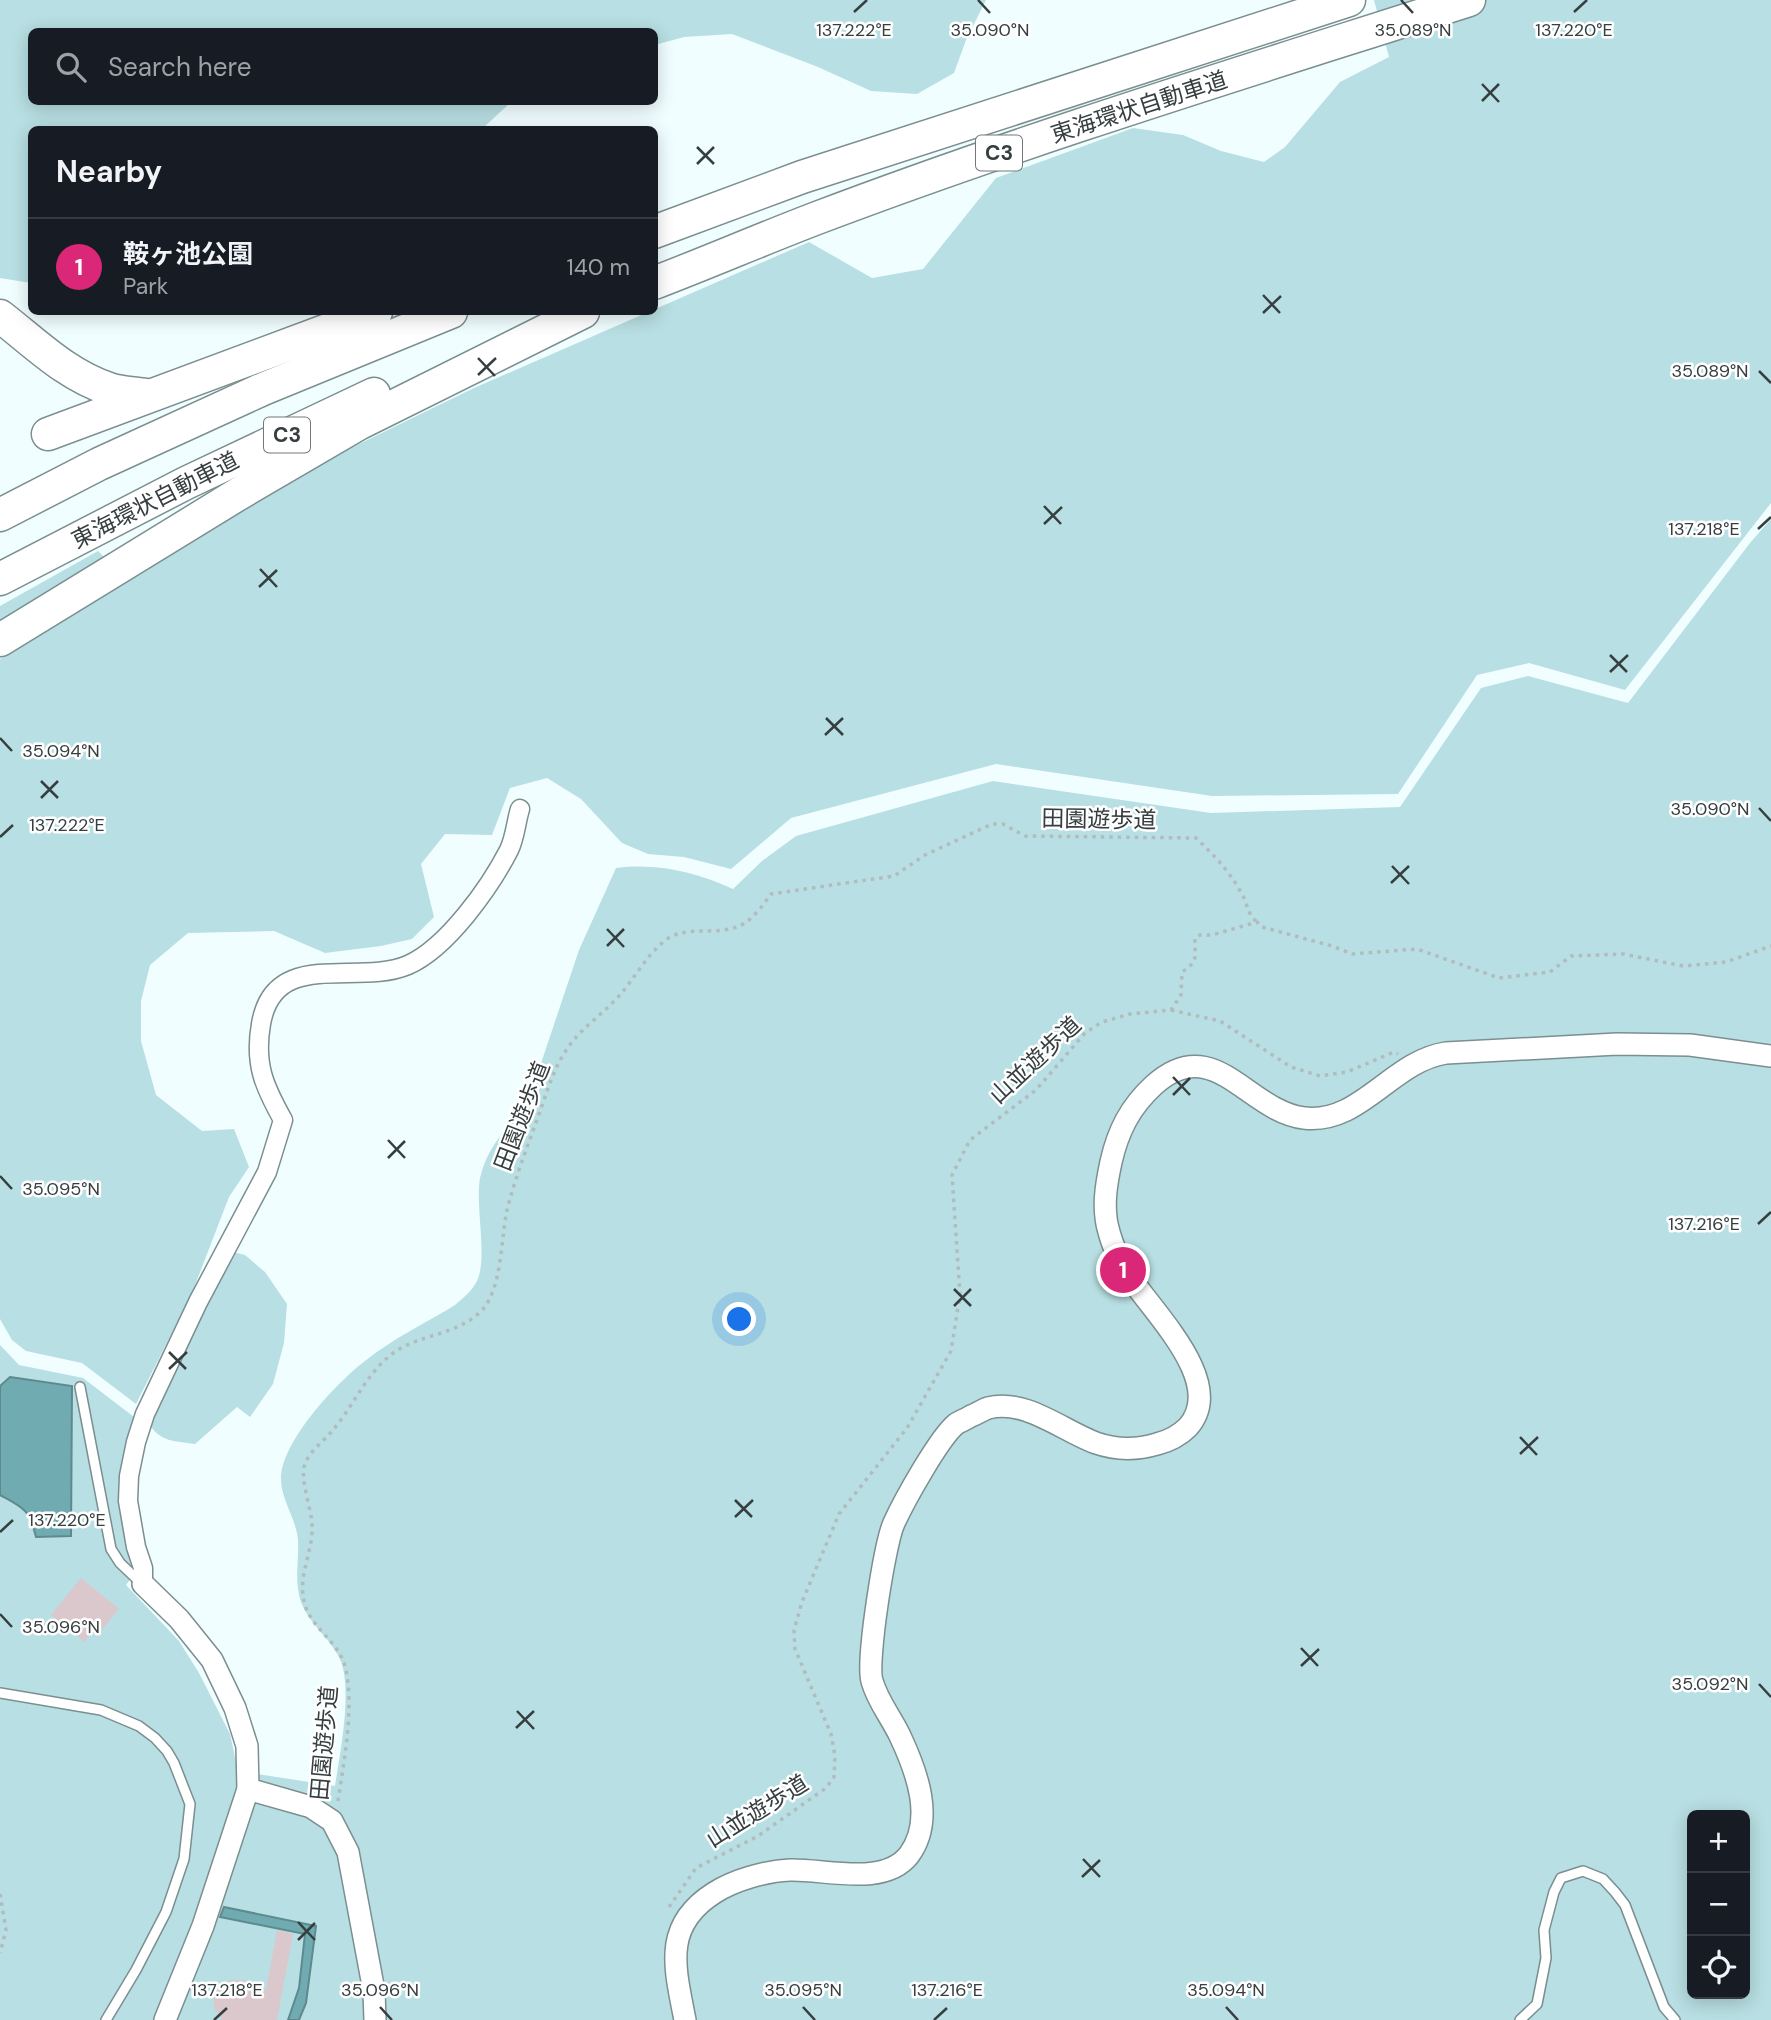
<!DOCTYPE html>
<html lang="en">
<head>
<meta charset="utf-8">
<style>
	body { margin:0; font-family:"DM Sans","Noto Sans JP",sans-serif; background:#242831; color:#f1f3f6 }
	.controls { position:absolute; right:21px; bottom:21px; display:grid; overflow:hidden; border-radius:10px; box-shadow:0 4px 18px #0003 }
	.controls button { width:63px; height:63px; display:grid; place-items:center; padding:0; border:0; border-bottom:2px solid #363941; background:#171b24; color:#f1f3f6; font:35px sans-serif }
	.you { position:absolute; left:740px; top:1320px; width:24px; height:24px; margin:-18px; border:5px solid #fff; border-radius:50%; background:#1a73e8; box-shadow:0 0 0 10px #1a73e833 }
	.badge { display:grid; place-items:center; width:46px; height:46px; border-radius:50%; background:#db2777; color:#fff; font-size:23px; font-weight:700 }
	.pin { position:absolute; translate:-50% -50%; border:4px solid #fff; box-shadow:0 2px 7px #0006 }
	.list { margin:0; padding:0; list-style:none }
	h2 { display:flex; justify-content:space-between; align-items:center; height:91px; margin:0; padding:0 28px; font-size:30px }
	h2 small { font-size:23px; font-weight:400; color:#9ea1a6 }
	.list li { display:grid; grid-template-columns:46px 1fr auto; gap:21px; align-items:center; box-sizing:border-box; height:98px; padding:0 28px; border-top:2px solid #363941 }
	.list b { display:block; font-size:26px; white-space:nowrap }
	.list p { margin:0; font-size:23px; white-space:nowrap; color:#9ea1a6 }
	.list em { font-size:23px; font-style:normal; color:#9ea1a6 }
	.icon { flex:none; width:38px; height:38px; fill:none; stroke:currentColor; stroke-width:2; stroke-linecap:round; stroke-linejoin:round }
	.map { position:relative; flex:none; width:1771px; height:2020px; overflow:hidden }
	.search { position:absolute; background:#171b24; box-shadow:0 4px 18px #0003; left:28px; top:28px; width:630px; height:77px; display:flex; align-items:center; gap:18px; box-sizing:border-box; padding:0 24px; border-radius:10px; color:#9ea1a6; font-size:26px }
	.panel { position:absolute; background:#171b24; box-shadow:0 4px 18px #0003; left:28px; top:126px; width:630px; height:189px; border-radius:10px }
	.map>svg:first-child { display:block }
	.green { fill:#b8dfe3; fill-rule:evenodd }
	.water { fill:#6fabb1; stroke:#5e8a8f; stroke-width:2 }
	.building { fill:#dbc8cc }
	.lines { fill:none; stroke-linecap:round; stroke-linejoin:round }
	.service-casing { stroke:#7b8e90; stroke-width:12 }
	.minor-casing { stroke:#7b8e90; stroke-width:21 }
	.tertiary-casing { stroke:#7b8e90; stroke-width:24 }
	.motorway-casing { stroke:#7b8e90; stroke-width:35 }
	.path { stroke:#b1bcbd; stroke-width:3.5; stroke-dasharray:3.5 5; stroke-linecap:butt }
	.service { stroke:#fff; stroke-width:9 }
	.minor { stroke:#fff; stroke-width:18 }
	.tertiary { stroke:#fff; stroke-width:21 }
	.motorway { stroke:#fff; stroke-width:32 }
	.ticks { fill:none; stroke:#363e3f; stroke-width:2.5 }
	.labels { text-anchor:middle; stroke-width:5; stroke-linejoin:round; paint-order:stroke }
	.shield { fill:#fff; stroke:#727879; stroke-width:2 }
	.shield-label { font-size:21px; font-weight:bold; fill:#363e3f }
	.street-label { font-size:23px; fill:#363e3f; stroke:#fff }
	.ticks-label { font-size:18px; text-anchor:middle; fill:#363e3f; stroke:#fff; stroke-width:5; stroke-linejoin:round; paint-order:stroke }
</style>
</head>
<body>
<div class="map">
<svg width="1771" height="2020" viewBox="0 0 1771 2020">
	<rect width="100%" height="100%" fill="#f1feff"/>
	<!-- green -->
	<g class="green">
		<polygon points="0,0 986,0 966,40 954,73 917,94 871,91 818,67 732,34 684,37 655,45 654,32 32,32 32,102 511,102 482,129 32,130 31,283 0,278"/>
		<polygon points="1374,0 1771,0 1771,503 1625,690 1529,663 1477,675 1398,794 1212,796 996,764 791,818 731,869 684,857 648,854 622,843 581,799 547,778 510,788 492,835 445,834 421,864 434,917 412,939 381,946 325,953 274,931 188,933 150,965 141,1001 141,1041 156,1095 202,1131 234,1129 249,1167 229,1197 192,1293 136,1404 82,1363 26,1351 12,1340 0,1319 0,659 89,598 283,481 474,388 809,242 872,278 923,269 996,178 1133,128 1183,135 1221,151 1264,162 1285,147 1340,82 1389,57"/>
		<path d="M1771 519V2020H0V1345L19 1365 83 1378 138 1420 136 1572 126 1585 179 1641 199 1673 230 1734 238 1771 335 1786C340 1753 353 1689 340 1659 330 1638 310 1625 301 1602 294 1581 299 1561 298 1540 296 1518 281 1500 281 1479 281 1442 336 1383 365 1361 392 1339 426 1323 455 1305 463 1298 472 1291 477 1281 488 1257 475 1207 480 1178 487 1145 512 1123 530 1096L579 950 616 868C658 863 695 872 733 889L762 861 796 836 993 781 1211 813 1400 807 1481 688 1528 676 1628 703 1750 543ZM1692 1815H1745V1994H1692Z"/>
		<polygon points="98,551 107,560 0,631 0,606"/>
		<path d="M229 1251 245 1255 265 1272 287 1304 284 1343 273 1384 250 1417 237 1407 195 1444C174 1441 159 1442 148 1422Z"/>
	</g>
	<!-- water -->
	<g class="water">
		<path d="M10 1377 72 1386 71 1536 36 1537C29 1509 24 1508 0 1495V1386Z"/>
		<polygon points="224,1907 316,1926 306,2003 299,2020 288,2020 299,1988 305,1934 220,1917"/>
	</g>
	<!-- building -->
	<g class="building">
		<polygon points="81,1578 119,1609 98,1634 93,1631 84,1642 51,1615"/>
		<polygon points="277,1930 293,1934 277,2020 222,2020 214,2008 214,1994 223,1984 232,1980 241,1980 266,1990"/>
	</g>
	<g class="lines">
		<!-- service casing -->
		<g class="service-casing">
			<g id="service">
				<polyline points="80,1387 111,1549 120,1563 142,1584"/>
				<polyline points="0,1693 101,1710 139,1726 155,1738 167,1751 174,1763 190,1804 184,1859 166,1912 136,1970 106,2020"/>
				<polyline points="1520,2020 1537,2004 1546,1958 1544,1930 1554,1892 1561,1878 1583,1871 1603,1879 1615,1892 1625,1905 1664,2007 1675,2020"/>
			</g>
		</g>
		<!-- minor casing -->
		<g class="minor-casing">
			<path id="minor" d="M143 1584V1568L136 1547 128 1501 129 1476 136 1442 145 1414 198 1302 267 1172 283 1120C264 1086 254 1064 261 1024 274 947 357 987 408 965 447 948 490 887 509 850 515 838 516 822 520 809"/>
		</g>
		<!-- tertiary casing -->
		<g class="tertiary-casing">
			<g id="tertiary">
				<polyline points="143,1584 179,1619 212,1660 235,1708 247,1746 248,1789 203,1926 165,2020"/>
				<polyline points="248,1789 311,1807 332,1821 348,1852 374,1991 375,2020"/>
				<path d="M685 2020C675 1968 662 1926 714 1893 734 1880 766 1871 790 1870 826 1869 884 1887 909 1855 935 1820 917 1772 900 1736 891 1717 878 1702 872 1681 866 1662 885 1542 894 1523 904 1501 939 1438 956 1424 957 1423 970 1417 971 1416 977 1414 982 1410 988 1408 1025 1398 1063 1431 1096 1443 1116 1450 1137 1450 1157 1444 1169 1441 1179 1436 1188 1427 1230 1380 1144 1305 1122 1265 1117 1255 1112 1243 1109 1232 1102 1209 1106 1185 1111 1162 1118 1131 1130 1107 1154 1085 1214 1031 1247 1111 1304 1118 1360 1125 1392 1061 1446 1053L1617 1044 1690 1045 1771 1056"/>
			</g>
		</g>
		<!-- motorway casing -->
		<g class="motorway-casing">
			<g id="motorway">
				<polyline points="654,232 802,177 1349,0"/>
				<path d="M654 283C709 262 762 239 817 218 1031 137 1251 70 1469 0"/>
				<path d="M0 316C35 343 66 375 109 389 120 393 134 393 146 395"/>
				<polyline points="48,434 376,312"/>
				<polyline points="0,515 99,464 263,389 451,312"/>
				<polyline points="0,579 186,483 374,394"/>
				<polyline points="0,640 240,493 360,423 583,312"/>
			</g>
		</g>
		<!-- path -->
		<g class="path">
			<polyline points="1171,1010 1220,1021 1291,1067 1320,1076 1347,1072 1394,1052 1398,1054"/>
			<path d="M338 1801C344 1761 354 1710 346 1670 341 1644 315 1631 306 1608 295 1578 314 1553 312 1524 311 1508 301 1482 304 1467 308 1452 323 1442 332 1431 354 1406 367 1371 396 1351 422 1334 461 1334 483 1309 502 1287 501 1238 507 1210 515 1178 527 1148 538 1117 546 1095 553 1069 567 1049 581 1028 602 1015 619 996 635 978 647 954 667 939 688 925 716 936 739 926 752 921 763 905 771 894L894 876 925 855 992 824H1003L1025 836 1196 838C1214 855 1230 872 1242 894 1248 905 1247 914 1257 922"/>
			<polyline points="0,1894 6,1930 0,1953"/>
			<path d="M669 1907 696 1868 758 1836 826 1788 834 1777 835 1756 831 1734 795 1649 794 1630 802 1602 839 1514 907 1428 951 1351 960 1295 952 1175 970 1140 1036 1090 1085 1033 1102 1022 1130 1014 1171 1010 1181 995 1182 972C1200 960 1194 957 1195 938L1200 935H1212L1257 922 1262 927 1332 946 1352 954 1417 949 1499 978 1550 972 1571 956 1623 954 1683 966 1726 962 1771 946"/>
		</g>
		<!-- service -->
		<use href="#service" class="service"/>
		<!-- minor -->
		<use href="#minor" class="minor"/>
		<!-- tertiary -->
		<use href="#tertiary" class="tertiary"/>
		<!-- motorway -->
		<use href="#motorway" class="motorway"/>
	</g>
	<!-- ticks -->
	<path class="ticks" d="M978 0 990 13M1401 0 1413 13M854 12 867 0M1574 12 1587 0M1482 84 1499 102M1482 101 1499 84M697 147 714 164M697 164 714 147M1263 295 1280 313M1263 313 1281 296M478 358 495 376M1759 371 1771 383M478 375 496 358M1044 506 1061 524M1044 524 1062 507M1758 529 1771 517M260 569 277 587M259 587 277 570M1610 655 1627 672M1610 672 1628 655M826 718 843 735M825 735 843 718M0 738 12 751M41 781 58 798M41 798 58 781M1759 808 1771 821M0 837 13 825M1392 866 1409 884M1391 883 1409 866M607 929 624 947M607 946 624 929M1173 1077 1190 1095M1173 1095 1190 1078M388 1140 405 1158M388 1158 405 1141M0 1176 12 1189M1758 1224 1771 1212M954 1289 971 1306M954 1306 971 1289M169 1352 186 1369M169 1369 187 1352M1520 1437 1537 1455M1520 1454 1538 1437M735 1500 752 1517M735 1517 753 1500M0 1532 13 1520M0 1614 12 1627M1301 1648 1318 1666M1301 1666 1319 1649M1759 1684 1771 1697M517 1711 534 1729M516 1728 534 1711M1083 1859 1100 1877M1082 1877 1100 1860M298 1922 315 1940M298 1940 315 1923M380 2007 392 2020M803 2007 815 2020M1226 2007 1238 2020M214 2020 227 2008M934 2020 947 2008"/>
	<g class="labels">
		<!-- shield labels -->
		<g class="shield">
			<rect x="976" y="135.5" width="46" height="35" rx="5"/>
			<rect x="264" y="417.5" width="46" height="35" rx="5"/>
		</g>
		<g class="shield-label">
			<text x="999" y="160">C3</text>
			<text x="287" y="442">C3</text>
		</g>
		<!-- street labels -->
		<g class="street-label">
			<text transform="translate(1139 107) rotate(-18)" y="8">東海環状自動車道</text>
			<text transform="translate(155 500) rotate(-27)" y="8">東海環状自動車道</text>
			<text transform="translate(1099 819) rotate(1)" y="8">田園遊歩道</text>
			<text transform="translate(1035 1060) rotate(-43)" y="8">山並遊歩道</text>
			<text transform="translate(522 1116) rotate(-69)" y="8">田園遊歩道</text>
			<text transform="translate(324 1743) rotate(-85)" y="8">田園遊歩道</text>
			<text transform="translate(757 1811) rotate(-32)" y="8">山並遊歩道</text>
		</g>
	</g>
	<g class="ticks-label">
		<text x="854" y="36">137.222°E</text>
		<text x="1574" y="36">137.220°E</text>
		<text x="990" y="36">35.090°N</text>
		<text x="1413" y="36">35.089°N</text>
		<text x="1710" y="377">35.089°N</text>
		<text x="1704" y="535">137.218°E</text>
		<text x="61" y="757">35.094°N</text>
		<text x="1710" y="815">35.090°N</text>
		<text x="67" y="831">137.222°E</text>
		<text x="61" y="1195">35.095°N</text>
		<text x="1704" y="1230">137.216°E</text>
		<text x="67" y="1526">137.220°E</text>
		<text x="61" y="1633">35.096°N</text>
		<text x="1710" y="1690">35.092°N</text>
		<text x="380" y="1996">35.096°N</text>
		<text x="803" y="1996">35.095°N</text>
		<text x="1226" y="1996">35.094°N</text>
		<text x="227" y="1996">137.218°E</text>
		<text x="947" y="1996">137.216°E</text>
	</g>
</svg>
<div class="controls">
<button>+</button>
<button>−</button>
<button><svg class="icon" aria-label="locate" viewBox="0 0 24 24"><circle cx="12" cy="12" r="6"/><path d="M12 2v4M12 18v4M2 12h4M18 12h4"/></svg></button>
</div>
<div class="you"></div>
<div class="pin badge" style="left:1123px;top:1270px">1</div>
<div class="search"><svg class="icon" aria-label="search" viewBox="0 0 24 24"><circle cx="10" cy="10" r="6"/><path d="M15 15l6 6"/></svg>Search here</div>
<section class="panel">
<h2>Nearby<small></small></h2>
<ul class="list">
<li><span class="badge">1</span><div><b>鞍ヶ池公園</b><p>Park</p></div><em>140 m</em></li>
</ul>
</section>
</div>
</body>
</html>
